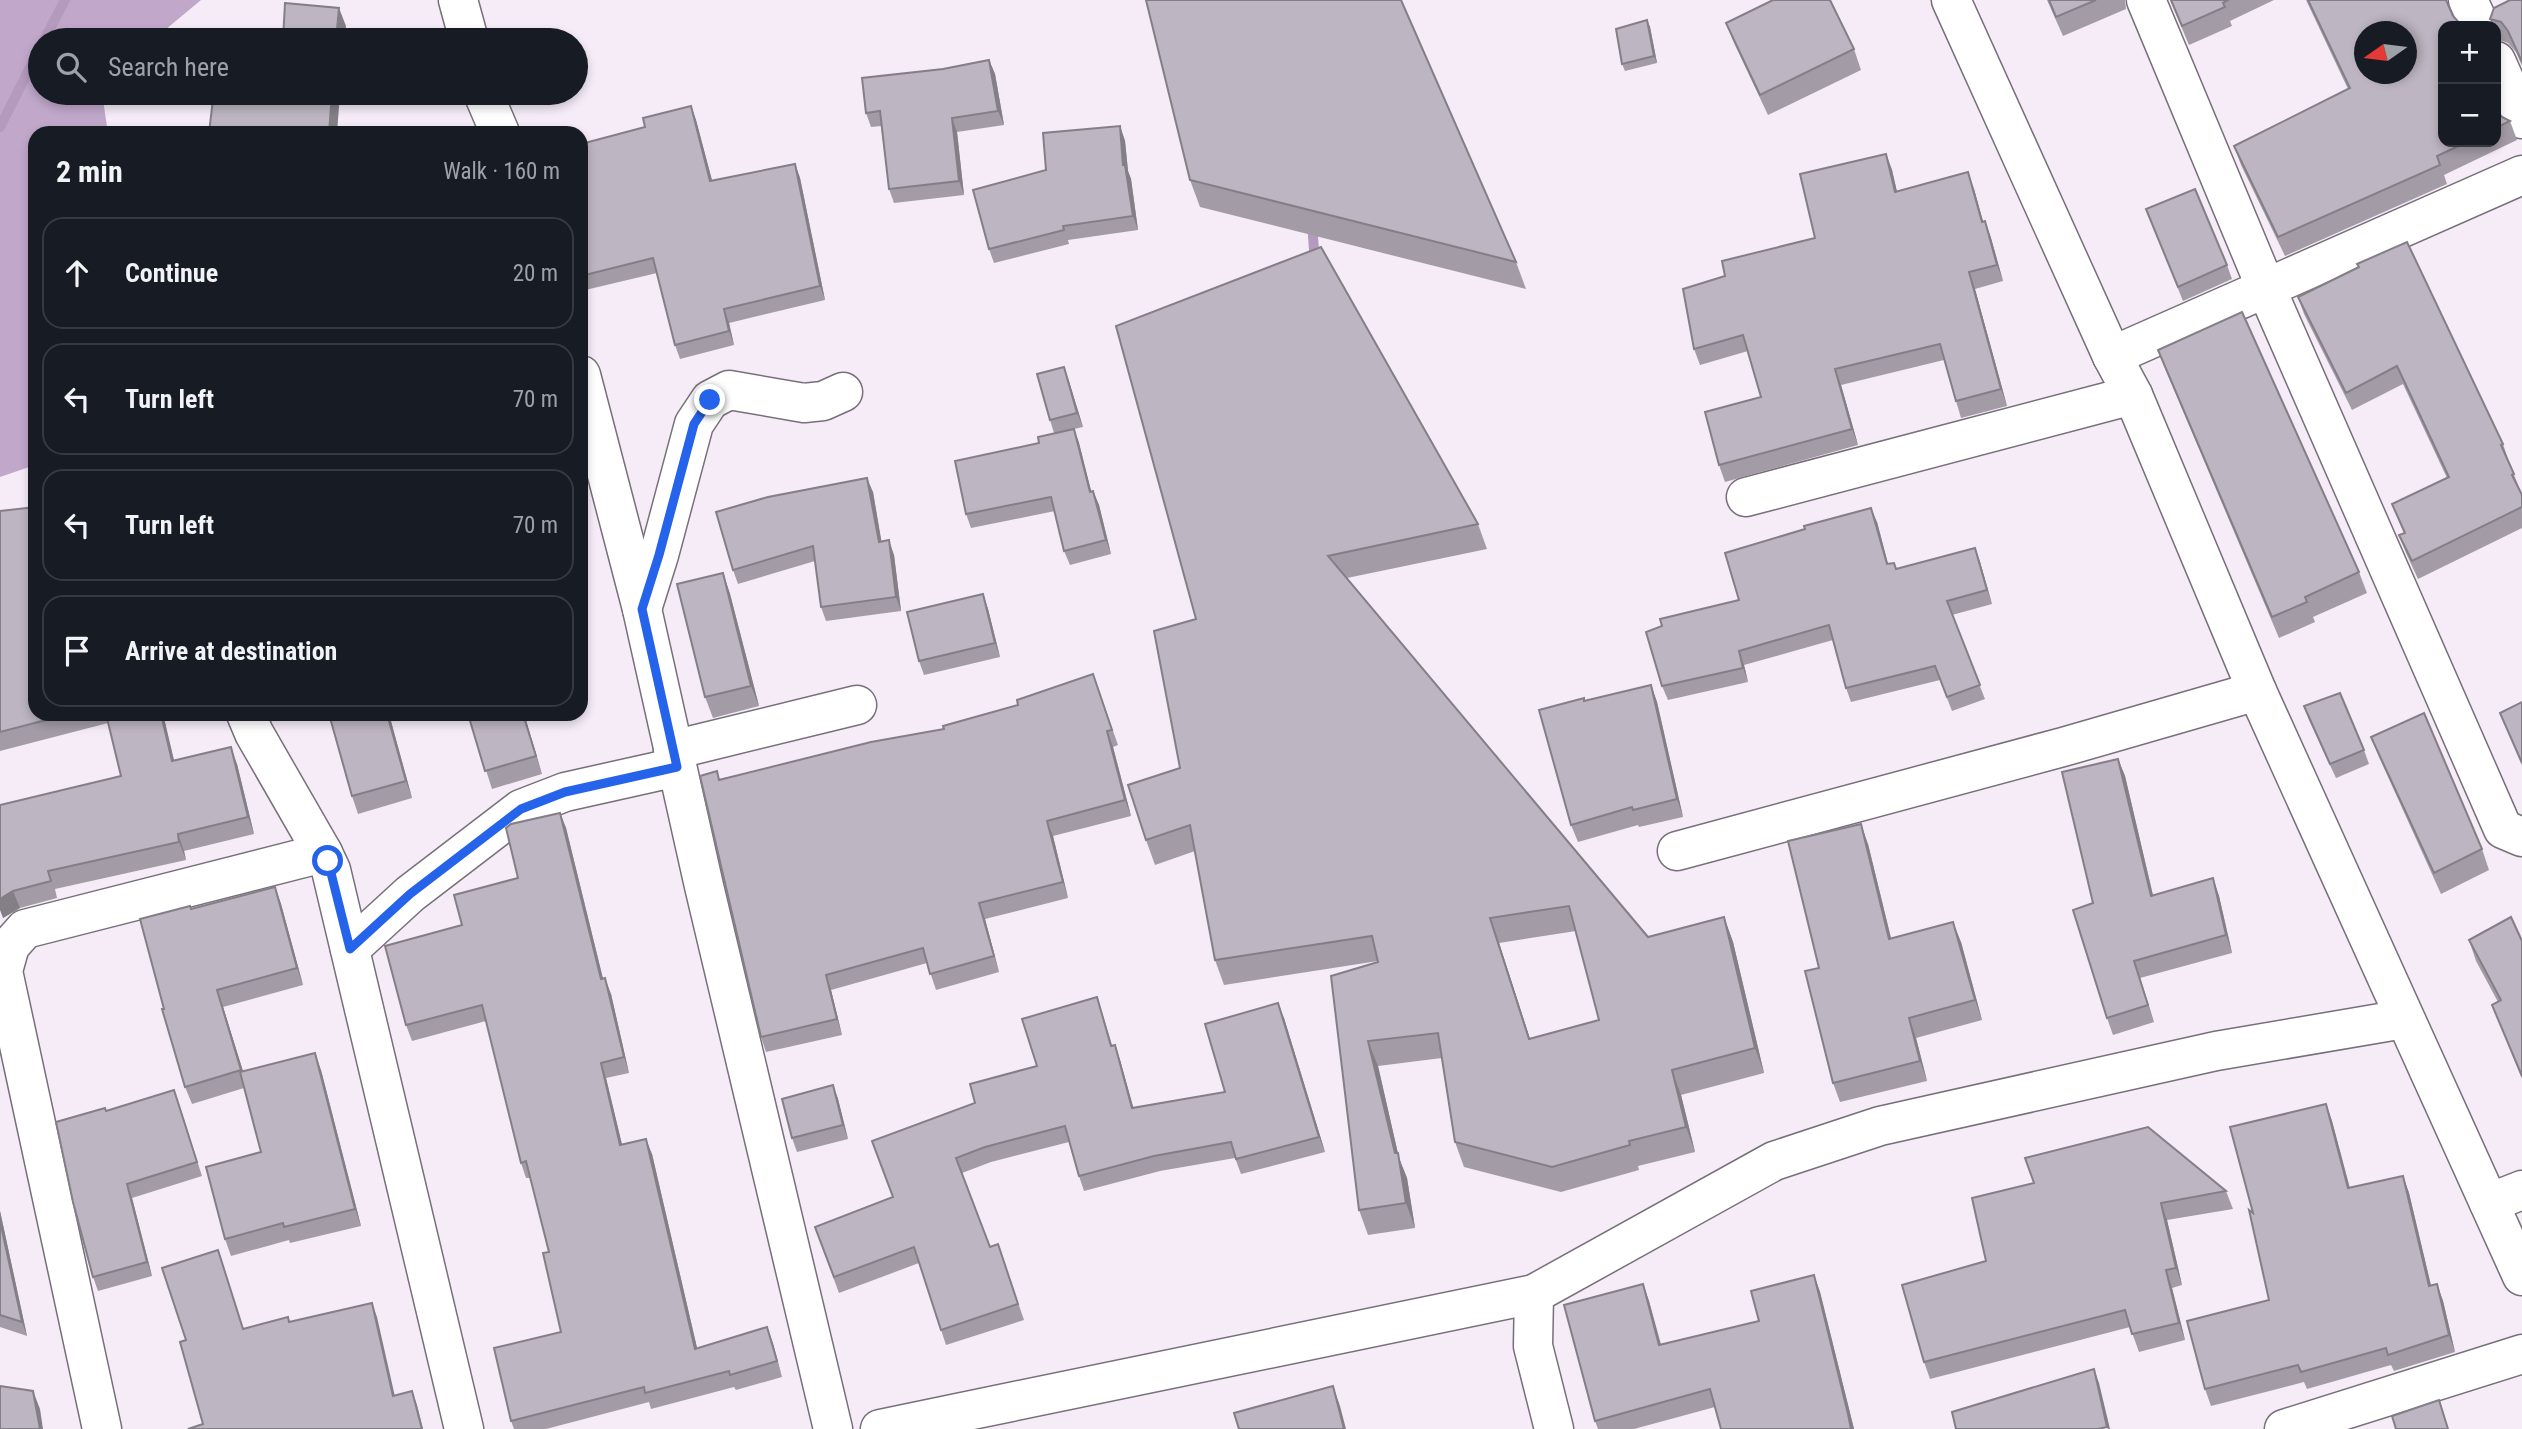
<!DOCTYPE html>
<html lang="en">
<head>
<meta charset="utf-8">
<style>
	body { margin:0; font-family:"Roboto Condensed",sans-serif; background:#20242c; color:#f1f3f6 }
	.controls { position:absolute; right:21px; top:21px; display:grid; overflow:hidden; border-radius:14px; box-shadow:0 4px 10px #0003 }
	.controls button { width:63px; height:63px; display:grid; place-items:center; padding:0; border:0; border-bottom:2px solid #363941; background:#171b24; color:#f1f3f6; font:35px sans-serif }
	.compass { position:absolute; left:2354px; top:21px; width:63px; height:63px; border-radius:50%; background:#171b24; box-shadow:0 4px 10px #0003; rotate:256deg }
	.stop { position:absolute; width:21px; height:21px; margin:-16px; border:5px solid #2563eb; border-radius:50%; background:#fff }
	.stop.end { background:#2563eb; border-color:#fff; box-shadow:0 2px 7px #0008 }
	.list { margin:0; padding:0; list-style:none }
	h2 { display:flex; justify-content:space-between; align-items:center; height:91px; margin:0; padding:0 28px; font-size:30px }
	h2 small { font-size:23px; font-weight:400; color:#9ea1a6 }
	.list li { display:grid; grid-template-columns:46px 1fr auto; gap:21px; align-items:center; box-sizing:border-box; height:112px; margin:0 14px 14px; padding:0 14px; border:2px solid #363941; border-radius:21px }
	.list b { display:block; font-size:26px; white-space:nowrap }
	.list em { font-size:23px; font-style:normal; color:#9ea1a6 }
	.icon { flex:none; width:38px; height:38px; fill:none; stroke:currentColor; stroke-width:2; stroke-linecap:round; stroke-linejoin:round }
	.map { position:relative; flex:none; width:2522px; height:1429px; overflow:hidden }
	.search { position:absolute; background:#171b24; box-shadow:0 4px 10px #0003; left:28px; top:28px; width:560px; height:77px; display:flex; align-items:center; gap:18px; box-sizing:border-box; padding:0 24px; border-radius:38px; color:#9ea1a6; font-size:26px }
	.panel { position:absolute; background:#171b24; box-shadow:0 4px 10px #0003; left:28px; top:126px; width:560px; height:595px; border-radius:21px }
	.map>svg:first-child { display:block }
	.forest { fill:#c1a8cb }
	.lines { fill:none; stroke-linecap:round; stroke-linejoin:round }
	.stream { stroke:#b49bbd; stroke-width:10 }
	.minor-casing { stroke:#776f7a; stroke-width:41 }
	.minor { stroke:#fff; stroke-width:38 }
	.wall { fill:#a39ca6; fill-rule:evenodd }
	.shaded-wall { fill:#847f87 }
	.building { fill:#bdb5c1; stroke:#847f87; stroke-width:2; fill-rule:evenodd }
	.route { stroke:#2563eb; stroke-width:9 }
</style>
</head>
<body>
<div class="map">
<svg width="2522" height="1429" viewBox="0 0 2522 1429">
	<rect width="100%" height="100%" fill="#f5ecf8"/>
	<!-- forest -->
	<polygon class="forest" points="0,0 201,0 153,40 40,40 40,93 102,93 108,133 35,133 35,465 0,477"/>
	<g class="lines">
		<!-- stream -->
		<g class="stream">
			<polyline points="44,40 65,0"/>
			<polyline points="0,127 40,48"/>
			<polyline points="1312,223 1315,263"/>
		</g>
		<!-- minor casing -->
		<g class="minor-casing">
			<g id="minor">
				<polyline points="458,0 469,40"/>
				<polyline points="1951,0 2112,356 2133,395 2257,691 2522,1276"/>
				<polyline points="2146,0 2266,288 2503,829 2522,837"/>
				<polyline points="2468,0 2480,26"/>
				<polyline points="2496,61 2522,119"/>
				<polyline points="483,93 500,133"/>
				<polyline points="2112,356 2522,175"/>
				<polyline points="581,375 642,609 704,886 833,1429"/>
				<polyline points="1746,497 2133,395"/>
				<polyline points="642,609 659,555 694,424 710,400 729,390 804,403 823,401 843,392"/>
				<polyline points="246,714 254,733 323,853"/>
				<polyline points="673,750 857,705"/>
				<polyline points="1677,851 2063,747 2257,691"/>
				<polyline points="350,949 410,894 521,809 565,792 677,767"/>
				<polyline points="2489,1203 2522,1190"/>
				<polyline points="1534,1294 1533,1346 1554,1429"/>
				<polyline points="102,1429 3,971 10,946 25,929 323,853 331,870 464,1429"/>
				<polyline points="880,1429 1534,1294 1774,1161 1880,1126 2216,1051 2404,1019"/>
				<polyline points="2284,1429 2522,1354"/>
			</g>
		</g>
		<!-- minor -->
		<use href="#minor" class="minor"/>
	</g>
	<!-- wall -->
	<g class="wall">
		<polygon points="2047,0 2125,0 2126,9 2063,36"/>
		<polygon points="2170,0 2274,0 2230,21 2232,26 2189,45"/>
		<polygon points="2306,0 2446,0 2443,142 2496,142 2496,110 2502,117 2510,121 2517,140 2444,175 2447,184 2285,256 2241,165 2234,146 2348,89"/>
		<polygon points="2522,0 2522,66 2516,52 2508,43 2497,39 2496,35 2496,26 2492,26 2490,19"/>
		<polygon points="1647,20 1650,27 1657,63 1625,71 1622,64"/>
		<polygon points="1726,23 1854,49 1861,70 1768,115 1734,43"/>
		<polygon points="989,60 995,74 1004,125 957,132 964,195 894,203 889,189 881,126 871,127 866,113 943,69"/>
		<polygon points="691,106 696,120 712,181 795,164 800,178 825,300 729,323 734,345 680,359 675,345 657,273 581,291 581,144 645,127"/>
		<polygon points="1120,126 1125,141 1128,171 1131,179 1138,230 1068,240 1069,244 994,263 989,249 1046,170"/>
		<polygon points="1886,154 1892,170 1897,192 1974,189 1983,222 1985,221 1991,238 2003,281 1975,289 2007,406 1961,418 1956,401 1944,360 1841,385 1858,445 1725,482 1719,465 1761,397 1748,351 1700,365 1694,349 1725,276 1815,238"/>
		<polygon points="1190,180 1516,262 1526,289 1200,207"/>
		<polygon points="2146,209 2227,265 2232,279 2183,301"/>
		<polygon points="2358,267 2503,444 2509,462 2522,495 2522,528 2418,579 2406,553 2399,535 2404,533 2392,504 2447,478 2403,384 2352,410 2304,314 2298,297"/>
		<path d="M1116 326 1478 524 1487 549 1347 578 1648 937 1724 917 1733 942 1764 1073 1681 1095 1695 1152 1638 1166 1639 1170 1561 1192 1464 1167 1455 1142 1442 1058 1378 1066 1399 1158 1407 1178 1415 1228 1368 1235 1359 1210 1331 976 1378 962V961L1224 985 1215 960 1195 851 1155 865 1146 840 1180 768 1196 619ZM1576 931 1599 1020 1530 1039 1499 943Z"/>
		<polygon points="2158,350 2359,572 2367,593 2313,617 2315,622 2279,638 2166,371"/>
		<polygon points="1064,367 1083,427 1074,429 1079,443 1091,492 1093,491 1099,505 1111,554 1070,565 1064,551 1055,511 971,528 966,514 1039,443 1054,433 1050,420"/>
		<polygon points="873,492 881,541 894,555 901,611 826,621 821,607 815,561 738,584 733,570"/>
		<polygon points="0,511 35,714 163,714 174,760 237,764 254,834 184,851 186,860 55,889 57,898 20,908 3,918 0,805 121,776 108,723 0,751"/>
		<polygon points="1877,522 1888,564 1894,563 1896,569 1975,548 1980,562 1992,604 1952,615 1985,699 1952,711 1940,680 1851,702 1846,688 1833,640 1744,665 1748,682 1668,700 1662,686 1739,600"/>
		<polygon points="723,573 730,594 759,706 713,718 705,697"/>
		<polygon points="983,594 988,609 1000,657 924,675 919,661"/>
		<polygon points="1093,674 1118,745 1113,747 1131,816 1053,836 1068,898 985,919 999,972 936,990 927,963 831,990 842,1035 766,1052 761,1037 719,779 944,729 1018,705"/>
		<polygon points="1651,685 1657,702 1683,817 1639,827 1638,825 1578,842 1571,825 1584,701"/>
		<polygon points="2522,702 2522,765 2500,713"/>
		<polygon points="2304,706 2364,750 2369,764 2336,778 2309,720"/>
		<polygon points="389,714 412,798 358,814 352,796"/>
		<polygon points="468,714 524,714 542,774 492,789"/>
		<polygon points="2371,737 2482,849 2489,870 2441,894 2379,757"/>
		<polygon points="2118,759 2125,776 2153,895 2213,878 2219,896 2232,953 2140,978 2154,1022 2113,1035 2107,1018 2093,903"/>
		<polygon points="560,813 566,828 603,979 611,994 629,1073 606,1078 622,1145 652,1154 697,1348 767,1327 782,1377 736,1390 734,1387 651,1409 649,1402 546,1429 514,1429 511,1421 561,1332 549,1252 530,1178 526,1178 521,1163 486,1021 412,1041 406,1025 462,925 518,878"/>
		<polygon points="1868,844 1891,938 1961,942 1982,1020 1916,1038 1927,1081 1840,1102 1833,1083 1819,968"/>
		<polygon points="275,887 281,904 303,985 223,1007 243,1072 321,1070 361,1226 290,1243 289,1240 231,1256 225,1239 261,1152 244,1088 192,1104 185,1087 164,1009 191,909"/>
		<polygon points="2469,940 2522,941 2522,1079 2492,1005 2498,1002 2476,961"/>
		<polygon points="1102,1012 1112,1045 1120,1060 1133,1108 1225,1092 1284,1018 1325,1152 1241,1174 1235,1158 1160,1171 1084,1191 1079,1176 1069,1142 991,1162 962,1173 990,1247 998,1244 1024,1320 946,1345 919,1263 839,1293 820,1242 893,1197 975,1103 1037,1066"/>
		<polygon points="833,1085 838,1099 848,1139 797,1152 792,1138"/>
		<polygon points="179,1104 202,1176 132,1198 152,1276 98,1291 93,1277 106,1111"/>
		<polygon points="2326,1104 2332,1121 2350,1188 2403,1176 2409,1193 2431,1285 2437,1284 2443,1301 2455,1352 2394,1371 2391,1365 2307,1389 2304,1382 2211,1406 2205,1389 2269,1300 2253,1213"/>
		<polygon points="2226,1191 2233,1209 2167,1220 2182,1285 2172,1288 2185,1340 2139,1352 2130,1327 1930,1379 1924,1362 1986,1261 1972,1198"/>
		<polygon points="0,1211 27,1336 0,1327"/>
		<polygon points="1814,1275 1820,1292 1854,1429 1721,1429 1715,1407 1634,1429 1598,1429 1595,1421 1643,1284 1649,1301 1661,1344 1759,1321"/>
	</g>
	<!-- shaded-wall -->
	<g class="shaded-wall">
		<polygon points="339,8 346,26 345,40 336,40"/>
		<polygon points="1647,20 1650,27 1657,63 1654,56"/>
		<polygon points="989,60 995,74 1004,125 998,111"/>
		<polygon points="332,93 340,93 337,133 329,133"/>
		<polygon points="691,106 696,120 716,195 710,181"/>
		<polygon points="952,118 957,132 964,195 959,181"/>
		<polygon points="1120,126 1125,141 1128,171 1131,179 1138,230 1133,216 1123,165"/>
		<polygon points="1886,154 1892,170 1901,209 1895,192"/>
		<polygon points="795,164 800,178 825,300 820,286"/>
		<polygon points="1968,172 1974,189 1988,239 1982,222"/>
		<polygon points="1985,221 1991,238 2003,281 1997,265"/>
		<polygon points="1969,272 1975,289 2007,406 2001,389"/>
		<polygon points="724,309 729,323 734,345 729,331"/>
		<polygon points="1064,367 1069,381 1083,427 1077,413"/>
		<polygon points="1835,369 1841,385 1858,445 1852,429"/>
		<polygon points="1074,429 1079,443 1095,506 1090,492"/>
		<polygon points="867,478 873,492 884,556 879,542"/>
		<polygon points="1093,491 1099,505 1111,554 1106,540"/>
		<polygon points="1871,508 1877,522 1892,579 1887,564"/>
		<polygon points="889,540 894,555 901,611 896,597"/>
		<polygon points="1975,548 1980,562 1992,604 1987,590"/>
		<polygon points="723,573 730,594 759,706 751,686"/>
		<polygon points="983,594 988,609 1000,657 995,643"/>
		<polygon points="1739,651 1744,665 1748,682 1743,668"/>
		<polygon points="1651,685 1657,702 1683,817 1677,799"/>
		<polygon points="161,714 163,714 178,778 172,761"/>
		<polygon points="387,714 389,714 412,798 406,781"/>
		<polygon points="523,714 524,714 542,774 536,756"/>
		<polygon points="1107,731 1113,747 1131,816 1125,800"/>
		<polygon points="231,747 237,764 254,834 248,817"/>
		<polygon points="2118,759 2125,776 2157,913 2151,896"/>
		<polygon points="560,813 566,828 607,995 601,979"/>
		<polygon points="1047,821 1053,836 1068,898 1063,882"/>
		<polygon points="1861,824 1868,844 1896,959 1889,939"/>
		<polygon points="178,834 184,851 186,860 179,842"/>
		<polygon points="2213,878 2219,896 2232,953 2226,935"/>
		<polygon points="275,887 281,904 303,985 297,968"/>
		<polygon points="13,891 20,908 3,918 0,910 0,899"/>
		<polygon points="979,903 985,919 999,972 994,956"/>
		<polygon points="1724,917 1733,942 1764,1073 1755,1048"/>
		<polygon points="1490,918 1499,943 1538,1064 1529,1039"/>
		<polygon points="1953,922 1961,942 1982,1020 1975,1000"/>
		<polygon points="2134,961 2140,978 2154,1022 2148,1005"/>
		<polygon points="826,975 831,990 842,1035 837,1019"/>
		<polygon points="605,978 611,994 629,1073 624,1057"/>
		<polygon points="217,990 223,1007 248,1087 241,1070"/>
		<polygon points="1278,1003 1284,1018 1325,1152 1319,1137"/>
		<polygon points="1909,1018 1916,1038 1927,1081 1920,1061"/>
		<polygon points="1368,1041 1378,1066 1399,1158 1407,1178 1415,1228 1406,1203"/>
		<polygon points="1115,1045 1120,1060 1138,1124 1132,1108"/>
		<polygon points="315,1053 321,1070 361,1226 355,1209"/>
		<polygon points="601,1063 606,1078 626,1161 620,1145"/>
		<polygon points="1672,1070 1681,1095 1695,1152 1686,1127"/>
		<polygon points="833,1085 838,1099 848,1139 843,1125"/>
		<polygon points="2326,1104 2332,1121 2354,1205 2348,1188"/>
		<polygon points="646,1139 652,1154 701,1365 695,1349"/>
		<polygon points="2403,1176 2409,1193 2435,1303 2429,1286"/>
		<polygon points="127,1184 132,1198 152,1276 147,1262"/>
		<polygon points="2161,1203 2167,1220 2182,1285 2176,1268"/>
		<polygon points="0,1211 27,1336 22,1322 0,1221"/>
		<polygon points="2166,1270 2172,1288 2185,1340 2179,1323"/>
		<polygon points="1814,1275 1820,1292 1854,1429 1851,1429"/>
		<polygon points="1643,1284 1649,1301 1665,1362 1659,1345"/>
		<polygon points="2437,1284 2443,1301 2455,1352 2449,1335"/>
		<polygon points="372,1303 377,1317 398,1410 393,1396"/>
		<polygon points="767,1327 773,1343 782,1377 777,1361"/>
		<polygon points="2094,1369 2099,1383 2110,1429 2108,1429 2107,1427"/>
		<polygon points="1333,1386 1340,1406 1346,1429 1344,1429"/>
		<polygon points="33,1391 40,1409 43,1429 40,1429"/>
		<polygon points="412,1391 417,1405 423,1429 422,1429"/>
	</g>
	<!-- building -->
	<g class="building">
		<polygon points="1146,0 1401,0 1516,262 1190,180"/>
		<polygon points="1773,0 1830,0 1854,49 1760,95 1726,23"/>
		<polygon points="2049,0 2096,0 2056,17"/>
		<polygon points="2171,0 2228,0 2223,3 2225,7 2182,26"/>
		<path d="M2308 0H2446L2453 16 2462 26H2443V142H2467L2437 156 2440 165 2278 237 2234 146 2350 88ZM2364 32H2406V74H2364Z"/>
		<polygon points="2510,0 2522,0 2522,62 2508,31 2501,22 2490,19 2494,8"/>
		<polygon points="285,3 339,8 336,40 283,40"/>
		<polygon points="1647,20 1654,56 1622,64 1616,29"/>
		<polygon points="989,60 998,111 952,118 959,181 889,189 880,111 866,113 862,78 943,69"/>
		<polygon points="250,93 332,93 329,133 209,133 213,99 249,103"/>
		<polygon points="691,106 710,181 795,164 820,286 724,309 729,331 675,345 653,258 581,276 581,144 645,127 643,118"/>
		<polygon points="2496,110 2502,117 2510,121 2496,128"/>
		<polygon points="1120,126 1123,165 1125,165 1133,216 1063,226 1064,230 989,249 973,190 1046,170 1043,133"/>
		<polygon points="1886,154 1895,192 1968,172 1982,222 1985,221 1997,265 1969,272 2001,389 1956,401 1940,344 1835,369 1852,429 1719,465 1705,412 1761,397 1743,335 1694,349 1683,289 1725,276 1722,261 1815,238 1800,174"/>
		<polygon points="2195,189 2227,265 2178,287 2146,209"/>
		<polygon points="2407,242 2503,444 2501,445 2514,474 2512,475 2522,495 2522,507 2412,561 2399,535 2405,533 2392,504 2449,477 2397,366 2346,393 2298,297 2359,267 2357,264"/>
		<path d="M1321 247 1478 524 1328 556 1648 937 1724 917 1755 1048 1672 1070 1686 1127 1629 1141 1630 1145 1552 1167 1455 1142 1438 1033 1368 1041 1395 1153H1398L1406 1203 1359 1210 1331 976 1378 962 1372 936 1215 960 1190 825 1146 840 1128 785 1180 768 1154 631 1196 619 1116 326ZM1569 906 1599 1020 1529 1039 1490 918Z"/>
		<polygon points="2242,312 2359,572 2305,597 2307,602 2272,617 2158,350"/>
		<polygon points="1064,367 1077,413 1050,420 1037,374"/>
		<polygon points="1074,429 1090,492 1093,491 1106,540 1064,551 1051,497 966,514 955,461 1039,443 1038,437"/>
		<polygon points="867,478 879,542 889,540 896,597 821,607 813,546 733,570 716,512 768,497"/>
		<polygon points="33,490 35,490 35,506"/>
		<polygon points="35,507 35,714 69,714 0,732 0,511"/>
		<polygon points="1871,508 1887,564 1894,563 1896,569 1975,548 1987,590 1947,601 1980,685 1947,697 1935,666 1846,688 1829,625 1739,651 1743,668 1662,686 1646,632 1662,626 1660,619 1739,600 1725,553 1805,529 1804,526"/>
		<polygon points="723,573 751,686 705,697 677,584"/>
		<polygon points="983,594 995,643 919,661 907,612"/>
		<polygon points="1093,674 1112,730 1107,731 1125,800 1047,821 1063,882 979,903 994,956 930,974 923,948 826,975 837,1019 761,1037 700,776 717,771 719,780 871,742 944,729 943,726 1018,705 1017,700"/>
		<polygon points="1651,685 1677,799 1633,810 1632,807 1571,825 1539,710 1584,698 1584,701"/>
		<polygon points="2340,693 2364,750 2330,764 2304,706"/>
		<polygon points="2522,702 2522,763 2500,713"/>
		<polygon points="2424,713 2482,849 2434,873 2371,737"/>
		<polygon points="106,714 161,714 172,761 231,747 248,817 178,834 179,842 48,871 51,881 13,891 0,899 0,805 121,776"/>
		<polygon points="329,714 387,714 406,781 352,796"/>
		<polygon points="468,714 523,714 536,756 485,771"/>
		<polygon points="2118,759 2151,896 2213,878 2226,935 2134,961 2148,1005 2107,1018 2073,910 2093,903 2062,772"/>
		<polygon points="560,813 601,979 605,978 624,1057 601,1063 620,1145 646,1139 695,1349 767,1327 777,1361 730,1375 729,1371 645,1393 644,1387 511,1421 494,1348 561,1332 543,1253 549,1252 526,1161 521,1163 482,1005 406,1025 385,946 462,925 454,895 518,878 506,828 511,824"/>
		<polygon points="1861,824 1889,939 1953,922 1975,1000 1909,1018 1920,1061 1833,1083 1805,971 1819,968 1788,841"/>
		<polygon points="275,887 297,968 217,990 241,1070 185,1087 162,1009 164,1009 140,919 190,906 191,909"/>
		<polygon points="2511,917 2522,941 2522,1076 2492,1005 2501,1000 2469,940"/>
		<polygon points="1097,997 1111,1046 1115,1045 1132,1108 1225,1092 1205,1024 1278,1003 1319,1137 1236,1159 1231,1142 1154,1156 1079,1176 1065,1126 985,1147 956,1158 990,1247 998,1244 1018,1304 941,1330 914,1247 834,1277 815,1227 893,1197 872,1141 975,1103 970,1084 1037,1066 1022,1019"/>
		<polygon points="315,1053 355,1209 284,1227 283,1223 225,1239 206,1167 261,1152 240,1072"/>
		<polygon points="833,1085 843,1125 792,1138 782,1099"/>
		<polygon points="174,1090 197,1162 127,1184 147,1262 93,1277 73,1202 56,1122 105,1108 106,1111"/>
		<polygon points="2326,1104 2348,1188 2403,1176 2429,1286 2437,1284 2449,1335 2388,1355 2386,1348 2301,1372 2298,1365 2205,1389 2187,1321 2269,1300 2249,1210 2253,1213 2230,1127"/>
		<polygon points="2148,1127 2226,1191 2161,1203 2176,1268 2166,1270 2179,1323 2132,1334 2125,1310 1924,1362 1902,1285 1986,1261 1972,1198 2034,1183 2025,1158"/>
		<polygon points="0,1221 22,1322 0,1315"/>
		<polygon points="218,1250 243,1329 288,1317 289,1322 372,1303 393,1396 412,1391 422,1429 188,1429 203,1424 180,1342 186,1340 162,1268"/>
		<polygon points="1814,1275 1848,1414 1851,1429 1721,1429 1710,1389 1595,1421 1564,1305 1643,1284 1659,1345 1759,1321 1751,1291"/>
		<polygon points="2094,1369 2107,1427 2098,1429 1956,1429 1952,1412"/>
		<polygon points="0,1386 33,1391 40,1429 0,1429"/>
		<polygon points="1333,1386 1344,1429 1239,1429 1234,1413"/>
		<polygon points="2439,1400 2448,1429 2396,1429 2392,1416"/>
	</g>
	<g class="lines">
		<!-- route -->
		<polyline class="route" points="328,861 350,949 410,894 521,809 565,792 677,767 642,609 659,555 694,424 710,400"/>
	</g>
</svg>
<div class="controls">
<button>+</button>
<button>−</button>
</div>
<svg class="compass" viewBox="-18 -18 36 36"><path d="M0-13l5 13h-10z" fill="#e53935"/><path d="M0 13l5-13h-10z" fill="#9ea1a6"/></svg>
<div class="stop" style="left:328px;top:861px"></div>
<div class="stop end" style="left:710px;top:400px"></div>
<div class="search"><svg class="icon" aria-label="search" viewBox="0 0 24 24"><circle cx="10" cy="10" r="6"/><path d="M15 15l6 6"/></svg>Search here</div>
<section class="panel">
<h2>2 min<small>Walk · 160 m</small></h2>
<ul class="list">
<li><svg class="icon" aria-label="ahead" viewBox="0 0 24 24"><path d="M12 20V5M6 11l6-6 6 6"/></svg><div><b>Continue</b></div><em>20 m</em></li>
<li><svg class="icon" aria-label="left" viewBox="0 0 24 24"><path d="M17 20v-9H6M10 6l-5 5 5 5"/></svg><div><b>Turn left</b></div><em>70 m</em></li>
<li><svg class="icon" aria-label="left" viewBox="0 0 24 24"><path d="M17 20v-9H6M10 6l-5 5 5 5"/></svg><div><b>Turn left</b></div><em>70 m</em></li>
<li><svg class="icon" aria-label="arrive" viewBox="0 0 24 24"><path d="M6 21V4h12l-3 4 3 4H6"/></svg><div><b>Arrive at destination</b></div></li>
</ul>
</section>
</div>
</body>
</html>
